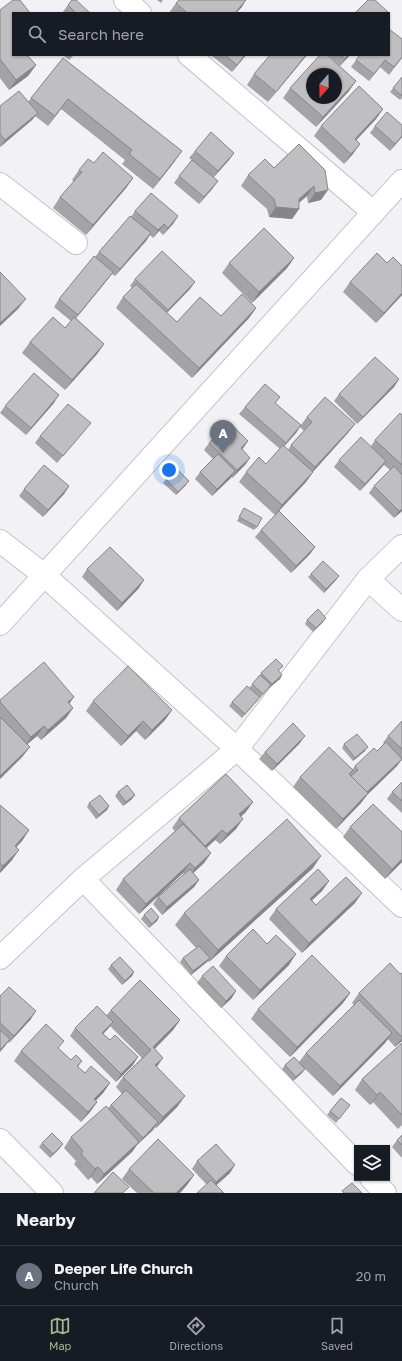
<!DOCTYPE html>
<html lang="en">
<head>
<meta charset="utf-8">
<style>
	body { margin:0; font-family:"Golos Text",sans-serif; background:#20242c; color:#f1f3f6 }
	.controls { position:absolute; right:12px; bottom:12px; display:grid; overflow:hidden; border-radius:0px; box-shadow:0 1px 3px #0004 }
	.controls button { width:36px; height:36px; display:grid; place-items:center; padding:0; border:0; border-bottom:1px solid #363941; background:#171b24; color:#f1f3f6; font:20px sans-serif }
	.compass { position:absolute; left:306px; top:68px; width:36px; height:36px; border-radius:50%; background:#171b24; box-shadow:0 1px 3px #0004; rotate:200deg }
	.you { position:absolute; left:169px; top:470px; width:14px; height:14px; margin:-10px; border:3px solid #fff; border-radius:50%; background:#1a73e8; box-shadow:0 0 0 6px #1a73e833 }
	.badge { display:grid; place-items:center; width:26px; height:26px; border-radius:50%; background:#a7b391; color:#fff; font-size:13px; font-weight:700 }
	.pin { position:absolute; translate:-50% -33px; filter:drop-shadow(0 1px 2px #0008) }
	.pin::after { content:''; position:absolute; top:21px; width:14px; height:12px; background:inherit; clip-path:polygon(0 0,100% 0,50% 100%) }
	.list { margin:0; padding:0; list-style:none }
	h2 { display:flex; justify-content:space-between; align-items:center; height:52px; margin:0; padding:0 16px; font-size:17px }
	h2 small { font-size:13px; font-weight:400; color:#9ea1a6 }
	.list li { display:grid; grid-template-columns:26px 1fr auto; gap:12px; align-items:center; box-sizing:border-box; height:60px; padding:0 16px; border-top:1px solid #363941 }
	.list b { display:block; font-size:15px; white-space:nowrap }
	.list p { margin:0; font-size:13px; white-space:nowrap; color:#9ea1a6 }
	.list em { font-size:13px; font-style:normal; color:#9ea1a6 }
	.icon { flex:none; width:22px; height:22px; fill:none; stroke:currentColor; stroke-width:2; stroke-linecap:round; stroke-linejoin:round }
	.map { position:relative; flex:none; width:402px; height:1193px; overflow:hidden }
	.search { position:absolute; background:#171b24; box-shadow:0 1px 3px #0004; left:12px; right:12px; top:12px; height:44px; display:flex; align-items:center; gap:10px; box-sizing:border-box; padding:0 14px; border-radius:0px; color:#9ea1a6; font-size:15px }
	.sheet { height:112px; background:#171b24 }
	nav { display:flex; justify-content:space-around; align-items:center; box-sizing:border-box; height:56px; border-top:1px solid #363941; background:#171b24; font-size:11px; color:#9ea1a6 }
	nav a { display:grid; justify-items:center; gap:2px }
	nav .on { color:#a7b391 }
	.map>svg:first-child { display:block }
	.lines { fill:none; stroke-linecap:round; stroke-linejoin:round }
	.minor-casing { stroke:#c4c3c7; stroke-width:24 }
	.minor { stroke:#fff; stroke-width:22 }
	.wall { fill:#a4a4a7; fill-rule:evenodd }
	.shaded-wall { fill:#868688 }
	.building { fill:#bfbfc2; stroke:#868688; fill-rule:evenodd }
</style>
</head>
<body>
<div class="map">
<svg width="402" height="1193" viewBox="0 0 402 1193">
	<rect width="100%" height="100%" fill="#f2f1f5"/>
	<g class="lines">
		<!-- minor casing -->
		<g class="minor-casing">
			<g id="minor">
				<polyline points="125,0 140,13"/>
				<polyline points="189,55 373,212"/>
				<polyline points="0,184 76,243"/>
				<polyline points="0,541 44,575 237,749 402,906"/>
				<polyline points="368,579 402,610"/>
				<polyline points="0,624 402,181"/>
				<polyline points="83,879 357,1164"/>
				<polyline points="0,958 83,879 237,749 368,579 402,546"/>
				<polyline points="0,1140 52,1193"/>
				<polyline points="371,1178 385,1193"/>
			</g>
		</g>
		<!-- minor -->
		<use href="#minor" class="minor"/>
	</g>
	<!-- wall -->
	<g class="wall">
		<polygon points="157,0 163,0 161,3"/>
		<polygon points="176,3 242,7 236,13 169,13"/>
		<polygon points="68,5 90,13 62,13"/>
		<polygon points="0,10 13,55 29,55 28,56 36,65 28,76 9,90 0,78"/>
		<polygon points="63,55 74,55 69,60"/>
		<polygon points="213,55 246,55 232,72 212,56"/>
		<polygon points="307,55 268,102 247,85 254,74"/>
		<polygon points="328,55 350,55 340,66"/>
		<polygon points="63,58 175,161 153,189 122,164 125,160 61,109 48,126 35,116 32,120 0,147 0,106 28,102"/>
		<polygon points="402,58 389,75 380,67 369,81 351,67 356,60"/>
		<polygon points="402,77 402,98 400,100 390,92"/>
		<polygon points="290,88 349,91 316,127 283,98"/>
		<polygon points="383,109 376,119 356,140 353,154 344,164 314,136 321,126"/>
		<polygon points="375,126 402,137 390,151 370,133"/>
		<polygon points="299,144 321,200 308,203 307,196 299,203 299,209 292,219 269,217 267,209 241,186 248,175 274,168"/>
		<polygon points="195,151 234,153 229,160 213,178 213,188 199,204 174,183 179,176 192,160 189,158"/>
		<polygon points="79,170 133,178 126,188 86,235 53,208 60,197 74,182 72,180"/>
		<polygon points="135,211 178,216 173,224 163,235 159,231 153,238 150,235 146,241 115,276 112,274 76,318 104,344 97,354 65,390 22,353 30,342 65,328 71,321 54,307 59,299 95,257 99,252 131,217"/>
		<polygon points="294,258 287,268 252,303 222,273 229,263"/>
		<polygon points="387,263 402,266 402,295 376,323 343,292 350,282"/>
		<polygon points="135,279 190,289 166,313 177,322 221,316 256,308 249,318 192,378 116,308 123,297 132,288 130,286"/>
		<polygon points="399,379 394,387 357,424 334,401 339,394"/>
		<path d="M280 397 275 403 301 425 307 417 355 424 347 434 313 472 306 482 278 512 315 547 310 554 291 573 255 537 261 530 275 515 239 482 246 472 266 464 280 449 239 414 245 407ZM300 427 304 431 291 445 288 450 284 446 296 433Z"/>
		<polygon points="54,403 26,435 0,413 5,406"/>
		<polygon points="402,415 402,511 394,518 369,493 374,486 390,470 384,465 360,491 334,467 339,460 371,446 375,440"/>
		<polygon points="85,430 57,463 35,443 40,436"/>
		<polygon points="248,441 242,450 250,458 245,465 232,478 231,477 212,496 195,479 200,472 213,459 204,450 209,443"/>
		<polygon points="166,479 186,485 176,495 163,483"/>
		<polygon points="69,486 64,494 43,517 19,496 24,489"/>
		<polygon points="244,508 257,527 254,530 237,521"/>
		<polygon points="87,569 139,588 117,611 82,577"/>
		<polygon points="311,574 339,576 336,580 324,593 308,577"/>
		<polygon points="326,618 323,622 313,632 305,624 307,620"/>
		<polygon points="283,666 278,671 282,675 280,679 269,688 260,698 259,697 242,718 229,706 232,702 249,688 259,677 261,673"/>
		<polygon points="74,697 69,703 73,708 66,718 41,740 37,736 27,744 30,747 22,757 0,779 0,700"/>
		<polygon points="93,701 172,710 165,720 145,740 136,731 121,746 86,711"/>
		<polygon points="402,721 402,761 401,760 397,766 367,795 361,803 336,829 293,787 300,777 352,770 355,766 377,751 384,744 383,743 388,736"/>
		<polygon points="300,743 272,771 259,759 265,752"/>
		<polygon points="344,744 365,751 353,761 342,748"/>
		<polygon points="402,782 402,813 387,799 392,792"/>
		<polygon points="118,792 132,799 123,806 115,796"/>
		<polygon points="89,803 109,806 107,810 96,819 87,807"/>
		<polygon points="0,805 29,830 22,841 16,847 12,860 0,873"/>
		<polygon points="246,812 241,816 236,829 220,844 215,840 206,848 211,853 204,863 193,873 199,880 194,887 162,915 153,904 158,897 184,874 183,873 139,914 116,890 123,879 175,831 172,828 179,818"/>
		<polygon points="350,827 402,832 402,862 385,879 343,837"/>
		<polygon points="313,868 209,962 208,961 191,975 180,962 183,958 196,948 175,925 184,913"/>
		<polygon points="329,881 322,891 312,900 316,905 355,903 302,953 269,919 276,909"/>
		<polygon points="144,915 159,917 157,921 149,928 141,919"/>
		<polygon points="226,956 289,965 253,1000 219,966"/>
		<polygon points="111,965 134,972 132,976 122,985 108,969"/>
		<polygon points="402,973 402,1041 395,1047 388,1039 385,1043 333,1096 303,1067 305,1069 302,1073 293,1081 282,1069 285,1065 299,1062 306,1053 354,1005 352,1003 359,993 400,974"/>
		<polygon points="202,976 236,991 231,999 221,1008 197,983"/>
		<polygon points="350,993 343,1003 290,1057 251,1019 258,1009"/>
		<polygon points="0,996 31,1019 9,1043 8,1042 0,1052"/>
		<polygon points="111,1010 180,1020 173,1030 155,1049 157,1067 178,1106 156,1128 155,1127 153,1130 137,1145 132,1152 97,1184 91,1177 88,1180 74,1164 76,1161 64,1148 71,1137 108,1108 122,1094 116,1087 123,1077 142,1058 110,1026 103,1034 133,1065 116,1082 70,1036 75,1028 106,1016"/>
		<polygon points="402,1043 402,1125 398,1129 373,1102 370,1105 355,1090 362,1079"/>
		<polygon points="59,1049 71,1060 82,1061 78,1067 85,1073 110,1083 103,1093 96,1100 97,1102 90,1112 81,1122 14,1061 21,1051"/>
		<polygon points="350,1105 336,1123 327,1115 330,1111"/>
		<polygon points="402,1135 402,1158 392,1147 397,1140"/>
		<polygon points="42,1143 60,1148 50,1158 39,1147"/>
		<polygon points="197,1161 230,1173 216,1185 206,1184 192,1169"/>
		<polygon points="129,1169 194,1175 187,1185 180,1193 137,1193 122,1179"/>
	</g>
	<!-- shaded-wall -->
	<g class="shaded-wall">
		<polygon points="246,0 242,7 236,13 235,13"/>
		<polygon points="245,55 246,55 232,72 237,65"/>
		<polygon points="306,55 307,55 268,102 276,92"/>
		<polygon points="348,55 350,55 340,66 345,59"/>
		<polygon points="385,60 380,67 369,81 374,74"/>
		<polygon points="36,65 28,76 9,90 16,80"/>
		<polygon points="356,81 349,91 316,127 323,117"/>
		<polygon points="68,99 61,109 48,126 55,116"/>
		<polygon points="383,109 376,119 348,149 355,139"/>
		<polygon points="38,113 32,120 0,147 5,140"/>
		<polygon points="402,136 402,137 390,151 395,144"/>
		<polygon points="360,144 353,154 344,164 351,154"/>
		<polygon points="182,151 175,161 153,189 160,179"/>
		<polygon points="234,153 229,160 213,178 218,171"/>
		<polygon points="133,178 126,188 86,235 93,225"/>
		<polygon points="218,181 213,188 199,204 204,197"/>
		<polygon points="314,186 307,196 292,208 299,209 292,219 269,217 276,207 299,199"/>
		<polygon points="328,190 321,200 308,203 315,193"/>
		<polygon points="178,216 173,224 163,235 168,228"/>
		<polygon points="164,224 159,231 153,238 158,230"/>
		<polygon points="151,233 146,241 115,276 120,269"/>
		<polygon points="294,258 287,268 252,303 259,292"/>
		<polygon points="113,272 108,279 73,322 78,315"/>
		<polygon points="195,282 190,289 163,317 168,310"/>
		<polygon points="402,293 402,295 376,323 384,313"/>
		<polygon points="26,299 18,309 0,326 0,323"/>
		<polygon points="256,308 249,318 192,378 199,368"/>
		<polygon points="104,344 97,354 65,390 72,380"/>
		<polygon points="399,379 394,387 357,424 363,417"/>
		<polygon points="59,395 54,403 26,435 31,428"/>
		<polygon points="355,424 347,434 308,477 315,467"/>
		<polygon points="301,425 296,433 281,450 286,443"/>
		<polygon points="248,441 243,448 236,456 241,448"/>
		<polygon points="250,458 245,465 232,478 237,470"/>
		<polygon points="386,461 381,468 360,491 365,484"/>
		<polygon points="235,471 230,479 212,496 217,489"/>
		<polygon points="313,472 306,482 275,515 282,505"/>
		<polygon points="189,481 186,485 176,495 178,492"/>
		<polygon points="69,486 64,494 43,517 48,510"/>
		<polygon points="402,509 402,511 394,518 399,511"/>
		<polygon points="315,547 310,554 291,573 296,566"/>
		<polygon points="339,576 336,580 324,593 326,589"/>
		<polygon points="144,580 139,588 117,611 122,603"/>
		<polygon points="326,618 323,622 313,632 316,628"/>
		<polygon points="282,675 280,679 269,688 272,684"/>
		<polygon points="74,697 67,707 68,702"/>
		<polygon points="260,697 257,701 242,718 245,714"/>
		<polygon points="73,708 66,718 41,740 48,730"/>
		<polygon points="172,710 165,720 145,740 152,730"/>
		<polygon points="143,721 136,731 121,746 128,736"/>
		<polygon points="44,726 37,736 24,747 31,737"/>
		<polygon points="305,736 300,743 272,771 277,764"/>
		<polygon points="30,747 22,757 0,779 0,776"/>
		<polygon points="368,747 365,751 353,761 355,758"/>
		<polygon points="402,759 397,766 367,795 361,803 336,829 343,819 367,792"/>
		<polygon points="135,795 132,799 123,806 126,802"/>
		<polygon points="253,802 246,812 232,825 239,814"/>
		<polygon points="109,806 107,810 96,819 99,815"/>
		<polygon points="243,819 236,829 220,844 227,834"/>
		<polygon points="29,830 22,841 8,856 15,846"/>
		<polygon points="222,830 215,840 198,856 205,846"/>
		<polygon points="19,850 12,860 0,873 0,871 3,866"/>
		<polygon points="211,853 204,863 188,878 195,868"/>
		<polygon points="321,856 313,868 209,962 218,950"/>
		<polygon points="402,859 402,862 385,879 392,869"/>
		<polygon points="190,863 183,873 139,914 146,904"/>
		<polygon points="199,880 194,887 162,915 167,907"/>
		<polygon points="329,881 322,891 303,909 310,899"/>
		<polygon points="362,893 355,903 302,953 309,943"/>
		<polygon points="159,917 157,921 149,928 152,924"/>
		<polygon points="296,954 289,965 253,1000 260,990"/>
		<polygon points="210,958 207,962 191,975 193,971"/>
		<polygon points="134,972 132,976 122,985 125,981"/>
		<polygon points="236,991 231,999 221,1008 226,1001"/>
		<polygon points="350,993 343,1003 290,1057 297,1047"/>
		<polygon points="36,1011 31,1019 9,1043 14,1036"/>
		<polygon points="180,1020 173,1030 146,1057 153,1047"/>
		<polygon points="113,1022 108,1029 97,1040 102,1033"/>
		<polygon points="392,1033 385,1043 333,1096 340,1086"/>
		<polygon points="402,1038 402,1041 395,1047"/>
		<polygon points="10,1039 5,1046 0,1052 0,1051"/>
		<polygon points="138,1057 133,1065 116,1082 121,1074"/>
		<polygon points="163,1058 156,1068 155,1065"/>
		<polygon points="305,1069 302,1073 293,1081 296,1077"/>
		<polygon points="110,1083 103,1093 87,1110 94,1099"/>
		<polygon points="380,1092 373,1102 370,1105 377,1095"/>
		<polygon points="185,1096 178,1106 156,1128 163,1117"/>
		<polygon points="97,1102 90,1112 81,1122 88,1112"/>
		<polygon points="158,1122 153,1130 137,1145 143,1138"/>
		<polygon points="139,1142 132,1152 97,1184 104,1174"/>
		<polygon points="63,1144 60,1148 50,1158 53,1154"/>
		<polygon points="235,1165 230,1173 211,1190 216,1182"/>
		<polygon points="98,1167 91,1177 88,1180 95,1169"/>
		<polygon points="194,1175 187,1185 180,1193 176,1193"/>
	</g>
	<!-- building -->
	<g class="building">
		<polygon points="13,0 20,0 30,13 13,13 13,55 27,55 36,65 16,80 0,59 0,10"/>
		<polygon points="72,0 76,0 90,13 74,13 75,12 68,5"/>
		<polygon points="179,0 246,0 235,13 187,13 176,3"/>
		<polygon points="368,0 375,0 388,12 388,13 355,13"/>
		<polygon points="389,29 402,39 402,57 394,67 385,60 374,74 356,60 360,55 389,55"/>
		<polygon points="225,55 245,55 237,65"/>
		<polygon points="270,55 306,55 276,92 254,74"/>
		<path d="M320 55H327L356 81 323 117 290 88ZM312 74H336V98H312Z"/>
		<polygon points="341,55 348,55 345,59"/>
		<polygon points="63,58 182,151 160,179 129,154 132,150 68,99 55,116 31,98"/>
		<polygon points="402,77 402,96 393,88"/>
		<polygon points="359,86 383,109 355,139 360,144 351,154 321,126"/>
		<polygon points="19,91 38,113 5,140 0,134 0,106"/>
		<polygon points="387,112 402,125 402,136 395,144 375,126"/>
		<polygon points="211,132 234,153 218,171 195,151"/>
		<polygon points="299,144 325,170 328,190 315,193 314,186 299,199 299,209 276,207 274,199 248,175 265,159 274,168"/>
		<polygon points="103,152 133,178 93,225 60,197 82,172 79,170 88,159 94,163"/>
		<polygon points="192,160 218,181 204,197 179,176"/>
		<polygon points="151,193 178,216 168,228 164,224 158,230 135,211"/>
		<polygon points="130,216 151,233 120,269 99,252"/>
		<polygon points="264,228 294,258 259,292 229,263"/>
		<polygon points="162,251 195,282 168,310 135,279"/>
		<polygon points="377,253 387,263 393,257 402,266 402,293 384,313 350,282"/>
		<polygon points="94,256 113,272 78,315 59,299"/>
		<polygon points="0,272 26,299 0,323"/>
		<polygon points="136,284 177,322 200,297 221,316 242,294 256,308 199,368 123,297"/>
		<polygon points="53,317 65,328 74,317 104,344 72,380 30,342"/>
		<polygon points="375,357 399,379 363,417 339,394"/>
		<polygon points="34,373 59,395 31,428 5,406"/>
		<polygon points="265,384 280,397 275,403 301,425 286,443 245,407"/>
		<polygon points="325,397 355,424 315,467 291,445 312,422 307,417"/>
		<polygon points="68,404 91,423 63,456 40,436"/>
		<polygon points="400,413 402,415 402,465 375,440"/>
		<polygon points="230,423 248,441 241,448 250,458 237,470 209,443"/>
		<polygon points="361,437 386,461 365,484 339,460"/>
		<polygon points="283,445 313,472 282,505 246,472 259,457 266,464"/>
		<polygon points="218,454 235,471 217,489 200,472"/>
		<polygon points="44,465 69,486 48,510 24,489"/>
		<polygon points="394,466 402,475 402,509 399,511 374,486"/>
		<polygon points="177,469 189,481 178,492 166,479"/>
		<polygon points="244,508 262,518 257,527 239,517"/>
		<polygon points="279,511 315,547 296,566 261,530"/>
		<polygon points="110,547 144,580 122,603 87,569"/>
		<polygon points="323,561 339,576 326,589 311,574"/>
		<polygon points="318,609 326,618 316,628 307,620"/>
		<polygon points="276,659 283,666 278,670 282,675 272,684 261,673"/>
		<polygon points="44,662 74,697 68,702 73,708 48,730 44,726 31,737 0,702 0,700"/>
		<polygon points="128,666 172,710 152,730 143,721 128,736 93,701"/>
		<polygon points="260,675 271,685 263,694 252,684"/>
		<polygon points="247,686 260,697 245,714 232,702"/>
		<polygon points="0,717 30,747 0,776"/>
		<polygon points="402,721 402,749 388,736"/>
		<polygon points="293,723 305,736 277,764 265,752"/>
		<polygon points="357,734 368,747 355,758 344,744"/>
		<polygon points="386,742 402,759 367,792 351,776 358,770 355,766 374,748 377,751"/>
		<polygon points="329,747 353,770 349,774 368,793 343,819 300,777"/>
		<polygon points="226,774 253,802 239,814 243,819 227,834 222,830 205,846 179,818"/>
		<polygon points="402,782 402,801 392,792"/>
		<polygon points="127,785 135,795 126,802 118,792"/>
		<polygon points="100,795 109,806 99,815 89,803"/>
		<polygon points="373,804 402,832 402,859 392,869 350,827"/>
		<polygon points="0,805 29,830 15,846 19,850 3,866 0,863"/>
		<polygon points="287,819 321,856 218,950 184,913"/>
		<polygon points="183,824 211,853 195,868 190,863 146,904 123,879"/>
		<polygon points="190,869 199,880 167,907 158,897"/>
		<polygon points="318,869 329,881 310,899 316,905 346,877 362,893 309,943 276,909"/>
		<polygon points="151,908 159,917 152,924 144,915"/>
		<polygon points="253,929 267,944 276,935 296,954 260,990 226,956"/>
		<polygon points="199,946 210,958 193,971 183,958"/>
		<polygon points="312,955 350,993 297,1047 258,1009"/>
		<polygon points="120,957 134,972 125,981 111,965"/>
		<polygon points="390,963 400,974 402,973 402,1037 359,993"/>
		<polygon points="213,966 236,991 226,1001 202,976"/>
		<polygon points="140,980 180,1020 153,1047 163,1058 155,1065 185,1096 163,1117 123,1077 151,1050 111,1010"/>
		<polygon points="9,987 36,1011 14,1036 0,1023 0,996"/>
		<polygon points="359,1000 392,1033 340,1086 306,1053"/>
		<polygon points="97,1006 113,1022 102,1033 110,1040 115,1035 138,1057 121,1074 75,1028"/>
		<polygon points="46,1024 64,1041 58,1048 71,1060 76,1055 82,1061 77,1066 85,1073 91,1066 110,1083 94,1099 97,1102 88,1112 21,1051"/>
		<polygon points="0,1030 10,1039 1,1049 0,1048"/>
		<polygon points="402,1043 402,1115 380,1092 377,1095 362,1079"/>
		<polygon points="294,1057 305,1069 296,1077 285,1065"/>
		<polygon points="126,1090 158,1122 143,1138 111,1105"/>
		<polygon points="341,1098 350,1105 339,1119 330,1111"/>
		<polygon points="106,1106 139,1142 104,1174 98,1167 95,1169 81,1154 83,1151 71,1137"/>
		<polygon points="52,1133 63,1144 53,1154 42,1143"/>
		<polygon points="402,1135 402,1145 397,1140"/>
		<polygon points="158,1139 194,1175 176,1193 154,1193 129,1169"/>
		<polygon points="216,1144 235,1165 216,1182 197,1161"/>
		<polygon points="113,1172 129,1187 123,1193 94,1193"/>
		<polygon points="211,1180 224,1193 197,1193"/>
		<polygon points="352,1183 362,1193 344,1193 342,1191"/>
	</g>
</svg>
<div class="controls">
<button><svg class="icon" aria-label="layers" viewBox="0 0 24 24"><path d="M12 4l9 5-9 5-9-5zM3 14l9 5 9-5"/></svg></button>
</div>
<svg class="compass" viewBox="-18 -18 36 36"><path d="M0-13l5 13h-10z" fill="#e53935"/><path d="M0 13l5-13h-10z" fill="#9ea1a6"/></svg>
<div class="you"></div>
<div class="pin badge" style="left:223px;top:453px;background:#6b7280">A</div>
<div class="search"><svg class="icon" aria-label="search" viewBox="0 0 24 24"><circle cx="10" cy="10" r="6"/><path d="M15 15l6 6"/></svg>Search here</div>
</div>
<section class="sheet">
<h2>Nearby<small></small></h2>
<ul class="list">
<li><span class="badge" style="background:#6b7280">A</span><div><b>Deeper Life Church</b><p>Church</p></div><em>20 m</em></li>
</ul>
</section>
<nav>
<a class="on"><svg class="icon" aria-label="map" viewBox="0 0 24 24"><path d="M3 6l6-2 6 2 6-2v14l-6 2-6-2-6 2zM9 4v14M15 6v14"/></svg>Map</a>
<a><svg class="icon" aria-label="directions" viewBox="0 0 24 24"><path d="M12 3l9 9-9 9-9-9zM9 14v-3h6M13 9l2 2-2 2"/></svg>Directions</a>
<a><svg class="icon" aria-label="saved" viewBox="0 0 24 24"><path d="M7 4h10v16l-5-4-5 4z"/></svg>Saved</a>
</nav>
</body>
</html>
